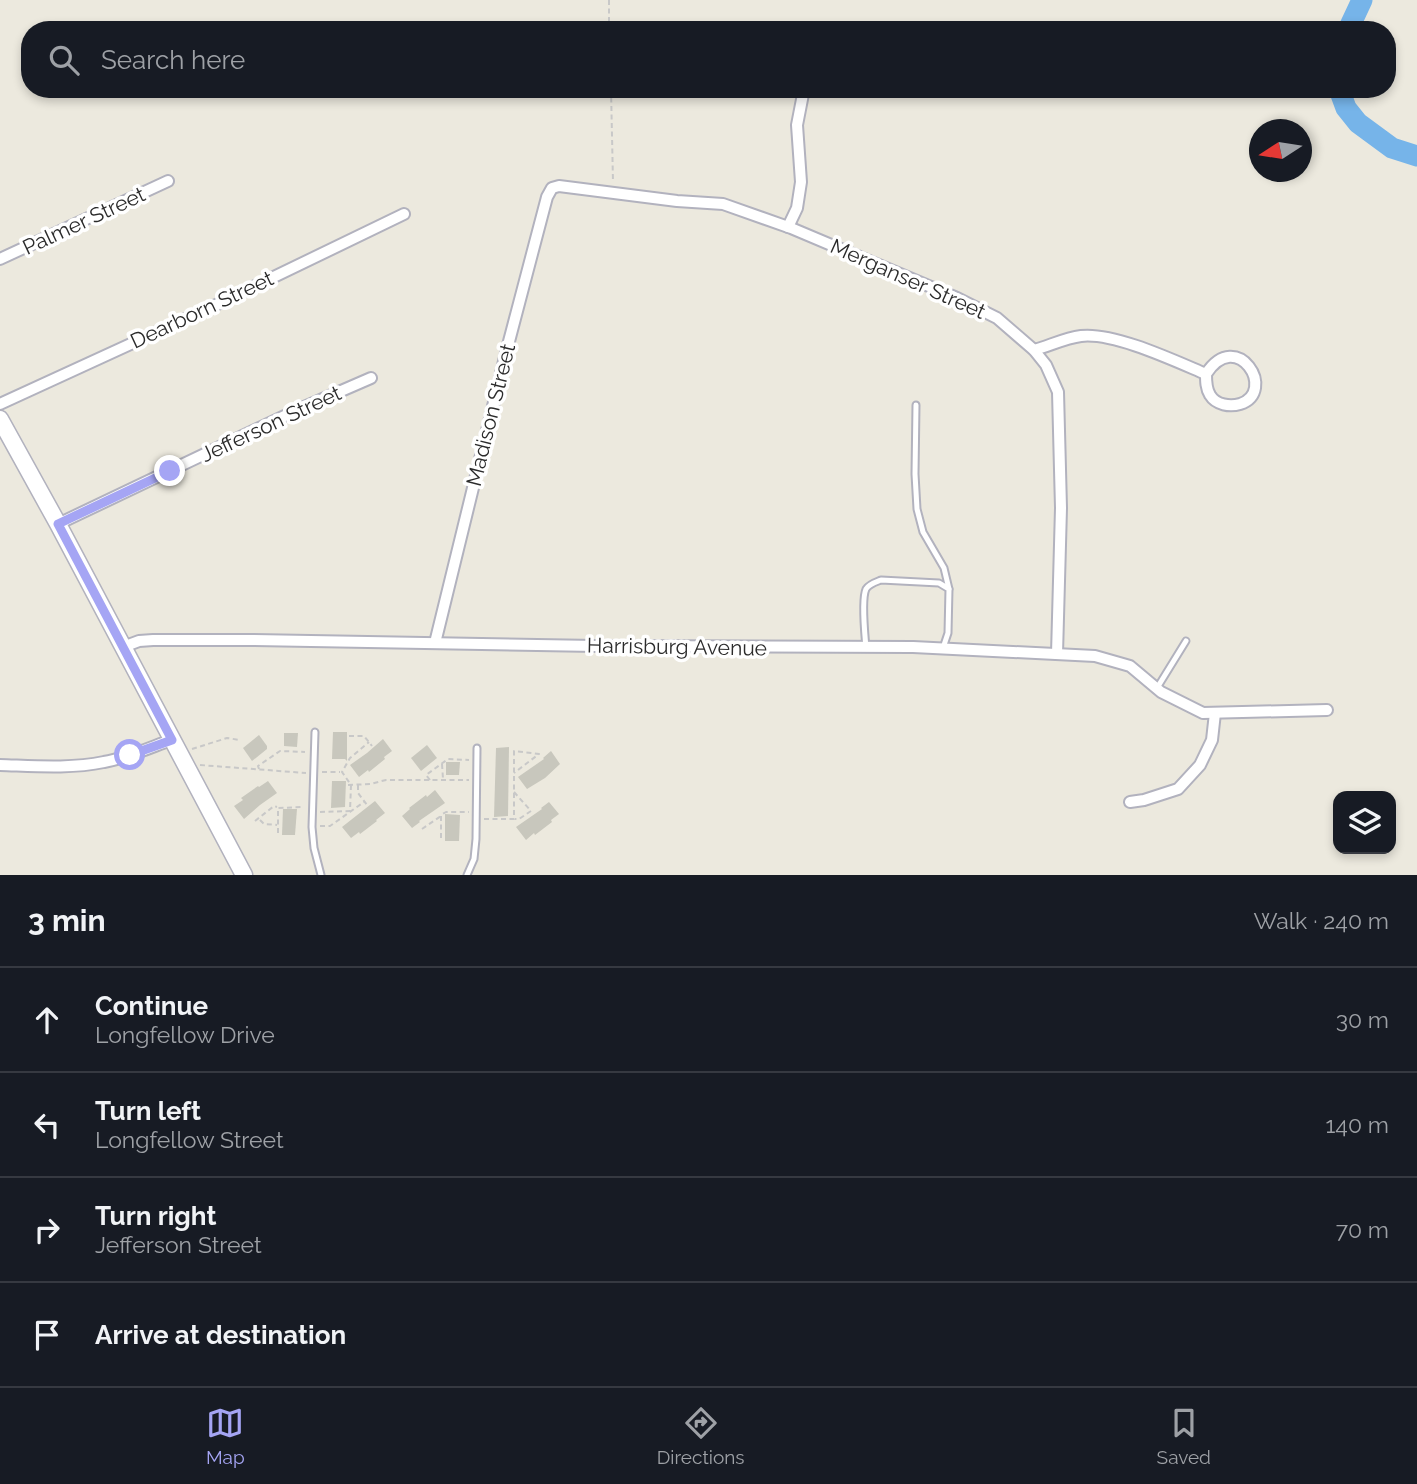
<!DOCTYPE html>
<html lang="en">
<head>
<meta charset="utf-8">
<style>
	body { margin:0; font-family:Raleway,sans-serif; background:#20242c; color:#f1f3f6 }
	.controls { position:absolute; right:21px; bottom:21px; display:grid; overflow:hidden; border-radius:14px; box-shadow:0 4px 10px #0003 }
	.controls button { width:63px; height:63px; display:grid; place-items:center; padding:0; border:0; border-bottom:2px solid #363941; background:#171b24; color:#f1f3f6; font:35px sans-serif }
	.compass { position:absolute; left:1249px; top:119px; width:63px; height:63px; border-radius:50%; background:#171b24; box-shadow:0 4px 10px #0003; rotate:258deg }
	.stop { position:absolute; width:21px; height:21px; margin:-16px; border:5px solid #a5a5f4; border-radius:50%; background:#fff }
	.stop.end { background:#a5a5f4; border-color:#fff; box-shadow:0 2px 7px #0008 }
	.list { margin:0; padding:0; list-style:none }
	h2 { display:flex; justify-content:space-between; align-items:center; height:91px; margin:0; padding:0 28px; font-size:30px }
	h2 small { font-size:23px; font-weight:400; color:#9ea1a6 }
	.list li { display:grid; grid-template-columns:46px 1fr auto; gap:21px; align-items:center; box-sizing:border-box; height:105px; padding:0 28px; border-top:2px solid #363941 }
	.list b { display:block; font-size:26px; white-space:nowrap }
	.list p { margin:0; font-size:23px; white-space:nowrap; color:#9ea1a6 }
	.list em { font-size:23px; font-style:normal; color:#9ea1a6 }
	.icon { flex:none; width:38px; height:38px; fill:none; stroke:currentColor; stroke-width:2; stroke-linecap:round; stroke-linejoin:round }
	.map { position:relative; flex:none; width:1417px; height:875px; overflow:hidden }
	.search { position:absolute; background:#171b24; box-shadow:0 4px 10px #0003; left:21px; right:21px; top:21px; height:77px; display:flex; align-items:center; gap:18px; box-sizing:border-box; padding:0 24px; border-radius:28px; color:#9ea1a6; font-size:26px }
	.sheet { height:511px; background:#171b24 }
	nav { display:flex; justify-content:space-around; align-items:center; box-sizing:border-box; height:98px; border-top:2px solid #363941; background:#171b24; font-size:19px; color:#9ea1a6 }
	nav a { display:grid; justify-items:center; gap:4px }
	nav .on { color:#a5a5f4 }
	.map>svg:first-child { display:block }
	.lines { fill:none; stroke-linecap:round; stroke-linejoin:round }
	.river { stroke:#76b4e9; stroke-width:21 }
	.building { fill:#c8c7bd }
	.lane-casing { stroke:#b2b2be; stroke-width:9 }
	.street-casing { stroke:#b2b2be; stroke-width:14 }
	.secondary-casing { stroke:#b2b2be; stroke-width:19 }
	.path { stroke:#c8c8c8; stroke-width:2; stroke-dasharray:5 3.5; stroke-linecap:butt }
	.lane { stroke:#fff; stroke-width:5 }
	.street { stroke:#fff; stroke-width:10 }
	.secondary { stroke:#fff; stroke-width:16 }
	.route { stroke:#a5a5f4; stroke-width:9 }
	.labels { text-anchor:middle; stroke-width:7; stroke-linejoin:round; paint-order:stroke }
	.street-label { font-size:21px; fill:#2b2b2b; stroke:#fff }
</style>
</head>
<body>
<div class="map">
<svg width="1417" height="875" viewBox="0 0 1417 875">
	<rect width="100%" height="100%" fill="#ece9de"/>
	<g class="lines">
		<!-- river -->
		<g class="river">
			<polyline points="1348,30 1362,0"/>
			<polyline points="1339,89 1346,108 1358,123 1392,148 1417,156"/>
		</g>
	</g>
	<!-- building -->
	<g class="building">
		<polygon points="333,732 347,732 347,761 345,759 332,759"/>
		<polygon points="284,733 298,733 297,747 284,746"/>
		<polygon points="259,735 267,746 267,749 252,761 243,748"/>
		<polygon points="383,739 392,751 384,757 385,759 369,772 368,770 359,777 350,765 367,753"/>
		<polygon points="427,745 437,758 421,771 411,758"/>
		<polygon points="509,747 508,816 494,817 496,748"/>
		<polygon points="551,751 560,764 545,778 527,789 518,777 544,759 543,758"/>
		<polygon points="446,762 460,762 459,775 446,775"/>
		<polygon points="268,781 277,793 260,805 244,819 234,806 243,800 241,798 258,786 259,787"/>
		<polygon points="332,781 346,781 345,807 331,808"/>
		<polygon points="435,790 445,803 419,821 420,822 412,828 402,816 410,809 409,808 426,795 427,797"/>
		<polygon points="375,801 385,813 376,820 377,821 360,834 359,832 351,838 342,827"/>
		<polygon points="549,802 559,814 551,820 552,822 535,835 534,833 526,840 516,827 542,809 541,808"/>
		<polygon points="283,809 297,809 295,835 282,835"/>
		<polygon points="445,814 460,815 459,841 445,841"/>
	</g>
	<g class="lines">
		<!-- lane casing -->
		<g class="lane-casing">
			<g id="lane">
				<polyline points="916,405 915,474 917,509 923,532 944,568 949,589"/>
				<path d="M866 648C865 635 861 600 866 589 869 584 876 582 881 580L939 583 949 589 948 633 943 648"/>
				<polyline points="1157,688 1186,641"/>
				<polyline points="315,732 312,827 314,848 321,875"/>
				<polyline points="467,875 474,859 476,839 477,748"/>
			</g>
		</g>
		<!-- street casing -->
		<g class="street-casing">
			<g id="street">
				<polyline points="788,227 797,208 801,182 797,125 804,89"/>
				<polyline points="0,259 168,181"/>
				<path d="M1034 350C1049 346 1065 338 1081 336 1114 332 1175 361 1206 374 1206 381 1206 389 1210 395 1216 405 1230 407 1240 404 1278 392 1237 326 1206 374"/>
				<polyline points="0,404 220,303 404,214"/>
				<polyline points="58,524 295,411 371,378"/>
				<polyline points="435,643 507,349 547,197 552,188 559,186 677,201 723,204 791,228 957,298 997,318 1034,350 1046,365 1058,392 1061,508 1057,654"/>
				<polyline points="123,647 139,641 153,640 250,640 596,646 913,647 1095,656 1130,666 1161,692 1203,713 1327,710"/>
				<path d="M0 765C34 766 70 769 104 762 127 758 149 748 171 740"/>
				<polyline points="1130,802 1144,800 1178,789 1200,765 1212,740 1215,713"/>
			</g>
		</g>
		<!-- secondary casing -->
		<g class="secondary-casing">
			<polyline id="secondary" points="0,419 58,524 244,875"/>
		</g>
		<!-- path -->
		<g class="path">
			<polyline points="609,0 609,30"/>
			<polyline points="611,89 613,182"/>
			<polyline points="349,736 364,736 372,746"/>
			<polyline points="192,749 227,738 240,740"/>
			<polyline points="442,764 443,779"/>
			<polyline points="200,765 306,773"/>
			<polyline points="259,769 258,766 280,751 305,752"/>
			<polyline points="322,772 340,772"/>
			<polyline points="430,780 426,775 448,759 469,760"/>
			<polyline points="348,785 370,784 386,780 469,780"/>
			<polyline points="358,785 358,793 367,805"/>
			<polyline points="514,792 531,811 519,819 515,819"/>
			<polyline points="320,812 350,811 351,785 342,772 350,758 369,742"/>
			<polyline points="484,819 514,819 514,751 539,754 514,773"/>
			<polyline points="260,820 264,824 277,825"/>
			<polyline points="255,821 274,806 277,807"/>
			<polyline points="320,826 330,826 364,802"/>
			<polyline points="422,829 441,816"/>
			<polyline points="278,833 278,808 303,807"/>
			<polyline points="441,838 441,815 446,812 469,812"/>
		</g>
		<!-- lane -->
		<use href="#lane" class="lane"/>
		<!-- street -->
		<use href="#street" class="street"/>
		<!-- secondary -->
		<use href="#secondary" class="secondary"/>
	</g>
	<g class="lines">
		<!-- route -->
		<polyline class="route" points="130,755 172,740 58,524 170,471"/>
	</g>
	<g class="labels">
		<!-- street labels -->
		<g class="street-label">
			<text transform="translate(84 221) rotate(-25)" y="7">Palmer Street</text>
			<text transform="translate(908 279) rotate(24)" y="7">Merganser Street</text>
			<text transform="translate(202 310) rotate(-25)" y="7">Dearborn Street</text>
			<text transform="translate(491 415) rotate(-76)" y="7">Madison Street</text>
			<text transform="translate(271 424) rotate(-25)" y="7">Jefferson Street</text>
			<text transform="translate(677 647) rotate(1)" y="7">Harrisburg Avenue</text>
		</g>
	</g>
</svg>
<div class="controls">
<button><svg class="icon" aria-label="layers" viewBox="0 0 24 24"><path d="M12 4l9 5-9 5-9-5zM3 14l9 5 9-5"/></svg></button>
</div>
<svg class="compass" viewBox="-18 -18 36 36"><path d="M0-13l5 13h-10z" fill="#e53935"/><path d="M0 13l5-13h-10z" fill="#9ea1a6"/></svg>
<div class="stop" style="left:130px;top:755px"></div>
<div class="stop end" style="left:170px;top:471px"></div>
<div class="search"><svg class="icon" aria-label="search" viewBox="0 0 24 24"><circle cx="10" cy="10" r="6"/><path d="M15 15l6 6"/></svg>Search here</div>
</div>
<section class="sheet">
<h2>3 min<small>Walk · 240 m</small></h2>
<ul class="list">
<li><svg class="icon" aria-label="ahead" viewBox="0 0 24 24"><path d="M12 20V5M6 11l6-6 6 6"/></svg><div><b>Continue</b><p>Longfellow Drive</p></div><em>30 m</em></li>
<li><svg class="icon" aria-label="left" viewBox="0 0 24 24"><path d="M17 20v-9H6M10 6l-5 5 5 5"/></svg><div><b>Turn left</b><p>Longfellow Street</p></div><em>140 m</em></li>
<li><svg class="icon" aria-label="right" viewBox="0 0 24 24"><path d="M7 20v-9h11M14 6l5 5-5 5"/></svg><div><b>Turn right</b><p>Jefferson Street</p></div><em>70 m</em></li>
<li><svg class="icon" aria-label="arrive" viewBox="0 0 24 24"><path d="M6 21V4h12l-3 4 3 4H6"/></svg><div><b>Arrive at destination</b></div></li>
</ul>
</section>
<nav>
<a class="on"><svg class="icon" aria-label="map" viewBox="0 0 24 24"><path d="M3 6l6-2 6 2 6-2v14l-6 2-6-2-6 2zM9 4v14M15 6v14"/></svg>Map</a>
<a><svg class="icon" aria-label="directions" viewBox="0 0 24 24"><path d="M12 3l9 9-9 9-9-9zM9 14v-3h6M13 9l2 2-2 2"/></svg>Directions</a>
<a><svg class="icon" aria-label="saved" viewBox="0 0 24 24"><path d="M7 4h10v16l-5-4-5 4z"/></svg>Saved</a>
</nav>
</body>
</html>
